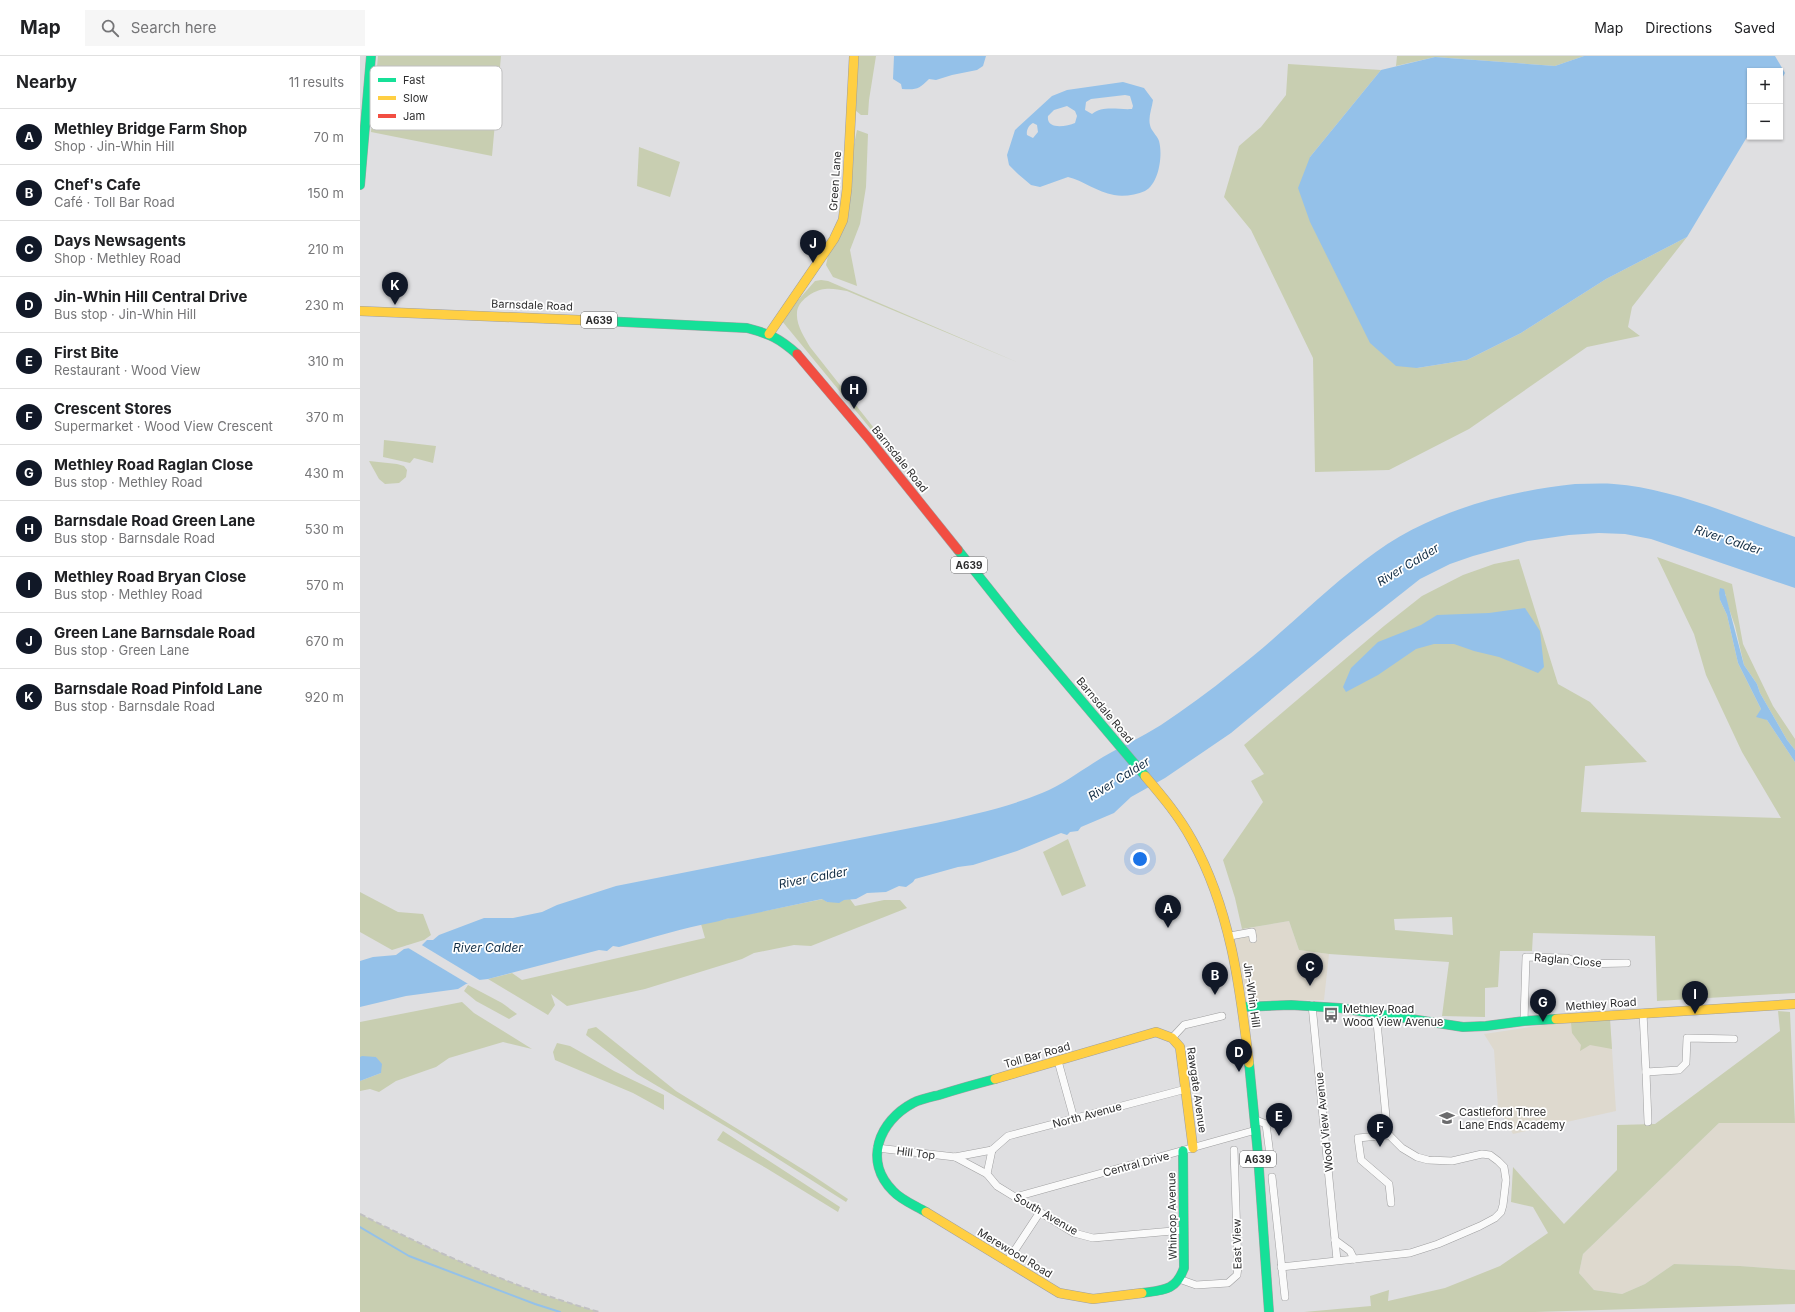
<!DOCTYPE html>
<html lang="en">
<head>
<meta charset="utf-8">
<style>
	body { margin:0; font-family:Inter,sans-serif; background:#f6f6f6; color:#202124 }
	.controls { position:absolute; right:12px; top:12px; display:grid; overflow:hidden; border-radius:0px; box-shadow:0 1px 3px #0004 }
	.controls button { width:36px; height:36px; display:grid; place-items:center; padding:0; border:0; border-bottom:1px solid #e0e0e0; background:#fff; color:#202124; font:20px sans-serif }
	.you { position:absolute; left:780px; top:803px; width:14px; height:14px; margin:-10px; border:3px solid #fff; border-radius:50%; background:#1a73e8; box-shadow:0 0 0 6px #1a73e833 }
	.badge { display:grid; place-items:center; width:26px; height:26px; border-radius:50%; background:#111827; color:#fff; font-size:13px; font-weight:700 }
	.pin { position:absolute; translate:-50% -33px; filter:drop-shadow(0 1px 2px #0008) }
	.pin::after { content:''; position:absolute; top:21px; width:14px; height:12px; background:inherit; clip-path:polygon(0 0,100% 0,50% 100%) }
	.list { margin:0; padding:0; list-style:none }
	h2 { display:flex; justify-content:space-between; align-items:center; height:52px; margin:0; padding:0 16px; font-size:17px }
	h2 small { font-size:13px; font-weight:400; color:#757577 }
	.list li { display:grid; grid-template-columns:26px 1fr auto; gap:12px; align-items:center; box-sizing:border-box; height:56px; padding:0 16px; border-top:1px solid #e0e0e0 }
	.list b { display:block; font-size:15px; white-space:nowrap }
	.list p { margin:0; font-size:13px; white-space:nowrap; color:#757577 }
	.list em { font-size:13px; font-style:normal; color:#757577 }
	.icon { flex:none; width:22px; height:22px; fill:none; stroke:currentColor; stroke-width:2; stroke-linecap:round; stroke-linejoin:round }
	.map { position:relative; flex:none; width:1435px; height:1256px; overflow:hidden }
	header { display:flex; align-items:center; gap:24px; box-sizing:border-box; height:56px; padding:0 20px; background:#fff; border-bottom:1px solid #e0e0e0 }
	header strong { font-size:19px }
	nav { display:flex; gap:22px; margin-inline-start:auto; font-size:14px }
	.search { width:280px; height:36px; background:#f6f6f6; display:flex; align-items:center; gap:10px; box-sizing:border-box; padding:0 14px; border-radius:0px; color:#757577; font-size:15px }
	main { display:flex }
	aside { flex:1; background:#fff }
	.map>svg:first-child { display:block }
	.commercial { fill:#ded9ce }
	.green { fill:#c8ceb1; fill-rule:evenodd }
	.water { fill:#94c1e9; fill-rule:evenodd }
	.pier { fill:#dfdfe1 }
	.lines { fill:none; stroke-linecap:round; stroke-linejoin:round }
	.stream { stroke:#94c1e9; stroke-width:2 }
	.street-casing { stroke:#9f9fa0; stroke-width:8 }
	.fast-casing { stroke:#9f9fa0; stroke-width:10 }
	.slow-casing { stroke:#9f9fa0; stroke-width:10 }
	.jam-casing { stroke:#9f9fa0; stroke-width:10 }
	.street { stroke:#fafafa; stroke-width:7 }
	.fast { stroke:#16e098; stroke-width:9 }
	.slow { stroke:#ffcf43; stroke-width:9 }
	.jam { stroke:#f24e42; stroke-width:9 }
	.rail { stroke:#c0c0c2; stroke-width:2; stroke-dasharray:6 3; stroke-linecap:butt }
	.labels { text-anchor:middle; stroke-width:3.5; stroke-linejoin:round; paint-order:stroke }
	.shield { fill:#fff; stroke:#6c6c6d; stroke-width:1 }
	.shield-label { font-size:10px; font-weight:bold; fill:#2d2d2e }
	.street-label { font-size:11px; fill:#2d2d2e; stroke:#fff }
	.poi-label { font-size:11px; fill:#2d2d2e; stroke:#fff; text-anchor:start }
	.water-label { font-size:12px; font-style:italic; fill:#122d44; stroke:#fff }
	.key { fill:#fff; stroke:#c0c0c0; stroke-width:1 }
	.key-label { font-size:11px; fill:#2d2d2e }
</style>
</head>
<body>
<header>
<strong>Map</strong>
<div class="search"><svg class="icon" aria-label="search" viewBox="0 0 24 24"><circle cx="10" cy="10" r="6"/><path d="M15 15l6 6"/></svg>Search here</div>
<nav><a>Map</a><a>Directions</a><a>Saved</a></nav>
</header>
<main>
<aside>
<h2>Nearby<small>11 results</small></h2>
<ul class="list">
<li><span class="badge">A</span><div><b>Methley Bridge Farm Shop</b><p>Shop · Jin-Whin Hill</p></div><em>70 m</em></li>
<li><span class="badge">B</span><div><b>Chef's Cafe</b><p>Café · Toll Bar Road</p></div><em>150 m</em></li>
<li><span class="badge">C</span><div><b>Days Newsagents</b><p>Shop · Methley Road</p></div><em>210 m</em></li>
<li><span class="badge">D</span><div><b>Jin-Whin Hill Central Drive</b><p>Bus stop · Jin-Whin Hill</p></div><em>230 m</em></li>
<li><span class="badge">E</span><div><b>First Bite</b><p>Restaurant · Wood View</p></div><em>310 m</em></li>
<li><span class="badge">F</span><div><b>Crescent Stores</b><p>Supermarket · Wood View Crescent</p></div><em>370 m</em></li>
<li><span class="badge">G</span><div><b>Methley Road Raglan Close</b><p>Bus stop · Methley Road</p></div><em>430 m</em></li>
<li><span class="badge">H</span><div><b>Barnsdale Road Green Lane</b><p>Bus stop · Barnsdale Road</p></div><em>530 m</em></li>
<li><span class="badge">I</span><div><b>Methley Road Bryan Close</b><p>Bus stop · Methley Road</p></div><em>570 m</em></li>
<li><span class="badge">J</span><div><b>Green Lane Barnsdale Road</b><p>Bus stop · Green Lane</p></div><em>670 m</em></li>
<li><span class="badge">K</span><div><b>Barnsdale Road Pinfold Lane</b><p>Bus stop · Barnsdale Road</p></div><em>920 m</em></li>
</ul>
</aside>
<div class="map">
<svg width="1435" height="1256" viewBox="0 0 1435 1256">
	<rect width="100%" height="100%" fill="#dfdfe1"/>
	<!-- commercial -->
	<g class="commercial">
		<polygon points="929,865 939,894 969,898 964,944 892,945 886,939 872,875"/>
		<polygon points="1250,963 1256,1055 1153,1078 1138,1051 1134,994 1124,978 1191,968"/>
		<polygon points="1359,1067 1435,1067 1435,1214 1380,1210 1314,1208 1285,1228 1262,1238 1234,1234 1219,1217 1223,1198"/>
	</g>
	<!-- green -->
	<g class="green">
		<polygon points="18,0 141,0 132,100 11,76"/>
		<polygon points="498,0 516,0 509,44 508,59 501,59 495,54"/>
		<polygon points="1037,0 1224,0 1195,10 1075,1 1036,10"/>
		<polygon points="928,8 1021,14 950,101 1057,312 1107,304 1161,277 1246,223 1327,181 1272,251 1268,271 1280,280 1227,291 1109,373 1029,414 955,416 953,302 891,174 864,141 879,90 901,71 926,39"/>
		<polygon points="497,74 508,78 506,131 500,168 490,194 497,230 473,221 466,209 468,200 483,175 491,103"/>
		<polygon points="279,91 320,106 310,141 277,130"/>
		<path d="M461 224 468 225 659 307 487 235C479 234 472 232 465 233 454 234 437 245 437 257 436 269 445 282 450 291L536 400 551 422 422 265 433 250 455 225Z"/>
		<polygon points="24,384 76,390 73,407 54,402 50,407 23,401"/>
		<polygon points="9,405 37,408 44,410 47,414 46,421 39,427 25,428 19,423"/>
		<path d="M1297 501 1372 528 1383 588 1413 650 1435 683V694L1427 684 1400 637 1397 628 1384 609 1375 570 1366 544V538L1360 544 1367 559 1378 607 1401 653 1399 658 1407 664 1435 706V937L1297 945 1295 880 1173 877 1172 895H1140L1138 931 1125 932V961L1082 960 1089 906 969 898 939 894 929 865 882 873 875 842 863 804 903 746 891 725 904 718 884 689 1024 570 1062 540 1103 519 1134 508 1159 503 1198 628 1230 646 1287 706 1225 710 1221 756 1421 762 1382 696 1346 619 1334 578ZM1092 861 1093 879 1035 874 1034 863Z"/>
		<polygon points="708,783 726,830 702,840 683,796"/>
		<polygon points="0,836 38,856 63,858 71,879 64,884 32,894 0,876"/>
		<polygon points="463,843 467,846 490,843 495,850 524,844 540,844 547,852 451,890 434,889 394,897 382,903 285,933 207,950 191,938 195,949 188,959 128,923 152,917 162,924 345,882 341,868"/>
		<polygon points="108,929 142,947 157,958 149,963 116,945 104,935"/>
		<polygon points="102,946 114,957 172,993 143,986 89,1002 76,1011 36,1025 19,1036 10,1033 0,1035 0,1025 21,1017 16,1001 0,1001 0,966"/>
		<polygon points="1418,955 1430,956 1435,1067 1359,1067 1223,1198 1219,1217 1234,1234 1262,1238 1285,1228 1314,1208 1380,1210 1435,1214 1435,1248 1175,1256 944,1256 1011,1250 1010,1240 1029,1234 1028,1245 1085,1232 1140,1210 1188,1177 1173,1151 1151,1146 1153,1111 1204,1168 1257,1114 1257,1069 1295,1068 1420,975"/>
		<polygon points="1250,963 1252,993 1230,989 1220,995 1221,989 1212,977 1211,967"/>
		<polygon points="236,971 316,1035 452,1119 488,1143 486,1146 377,1077 277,1018 226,979 228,973"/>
		<polygon points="197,987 210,990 254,1015 304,1039 304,1054 273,1037 195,1004 193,996"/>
		<polygon points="363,1075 480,1151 478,1156 406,1112 357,1084"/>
		<path d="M0 1158C77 1197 155 1232 239 1256H0Z"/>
	</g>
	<!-- water -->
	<g class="water">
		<path d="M534 0H626L623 10 617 14 592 19 576 24 569 23C559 33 557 34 542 33L541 28 533 23Z"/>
		<polygon points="1224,0 1415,0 1425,17 1420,26 1420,15 1390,15 1390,76 1327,181 1246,223 1161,277 1107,304 1057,312 1036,310 1010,287 950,166 938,132 950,101 1021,14 1075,1 1195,10"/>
		<path d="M763 26 784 32 793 44C792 52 788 61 790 69 791 75 797 79 799 85 803 99 799 128 785 135 776 139 763 141 754 139 737 136 724 125 708 121L680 131 671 129 658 118 649 109 647 99 655 74 692 40 707 34ZM765 39 770 40 773 50 772 53C758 54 743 49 732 58L725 54 726 46 731 43ZM707 50 715 55 717 60 715 67C706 71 686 74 688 60L694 54ZM673 67 677 69 678 76 673 82 667 79C666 74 669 69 673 67Z"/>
		<path d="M1215 428C1228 428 1241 427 1254 428 1313 432 1379 462 1435 481V532L1291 483 1265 478 1239 477 1209 479 1168 485 1113 500 1090 508 1060 523 984 583 871 677 805 722 771 741 754 757 721 771 718 775 710 776 707 779 701 777 657 795 613 809 598 811 555 823 553 826 546 831 539 830 526 836 507 837 496 843 484 844 479 847 467 846 462 843 373 862C366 862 361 865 355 866 322 872 291 882 259 891L253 890 247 895 239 894 128 923 119 924 106 928 98 933 46 940 0 951V905L13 901 36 899 44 893 61 890 67 884H73L79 879 124 862H153L182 856 197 849 256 830 576 767C611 759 649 751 682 737 704 728 723 713 743 701 762 690 782 681 801 669 826 652 850 635 873 616 919 581 959 539 1005 504 1065 457 1141 436 1215 428Z"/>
		<polygon points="1360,532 1364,533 1384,609 1397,628 1400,637 1427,684 1435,694 1435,706 1407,664 1396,661 1401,653 1378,607 1367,559 1360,544 1359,537"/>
		<polygon points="1165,552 1180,575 1184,611 1178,617 1139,601 1114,595 1094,588 1074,588 1056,593 1018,619 986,636 983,631 991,612 1018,586 1061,569 1077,559 1129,557"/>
		<polygon points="2,1000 16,1001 22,1008 21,1017 0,1025 0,1001"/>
	</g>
	<!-- pier -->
	<polygon class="pier" points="60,888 123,926 110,929 45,890"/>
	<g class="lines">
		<!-- stream -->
		<polyline class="stream" points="0,1171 49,1200 175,1248 200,1256"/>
		<!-- street casing -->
		<g class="street-casing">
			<g id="street">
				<polyline points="870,880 892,876 893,883"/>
				<polyline points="952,949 977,1204"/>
				<polyline points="1283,957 1286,1016 1319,1014 1326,1007 1327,982 1374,983"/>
				<polyline points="1164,965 1166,901 1207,902 1220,908 1267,907"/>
				<polyline points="812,982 824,969 862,960"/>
				<polyline points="698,1005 714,1063"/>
				<polyline points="1286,1016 1288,1066"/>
				<polyline points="896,1064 906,1068 910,1099"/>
				<polyline points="1029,1079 998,1082 1001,1104 1029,1128 1031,1147"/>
				<polyline points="517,1092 595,1101 632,1094"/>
				<polyline points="632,1094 627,1118 637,1130 714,1177 733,1182 824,1174"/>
				<polyline points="632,1094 648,1080 826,1033"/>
				<polyline points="595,1101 627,1118"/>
				<polyline points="912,1121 925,1241"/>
				<polyline points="656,1141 896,1074"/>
				<polyline points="975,1184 990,1195 994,1203"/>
				<polyline points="647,1206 680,1156"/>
				<polyline points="921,1211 1050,1197 1078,1188 1120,1170 1135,1162 1141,1156 1143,1149 1146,1124 1144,1111 1138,1105 1130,1099 1122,1098 1092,1105 1068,1104 1057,1101 1042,1092 1029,1079 1027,1071 1016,956"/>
				<polyline points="819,1223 836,1229 868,1227 877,1219 878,1211 874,1094"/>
			</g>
		</g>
		<!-- fast casing -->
		<g class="fast-casing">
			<g id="fast">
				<polyline points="0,129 11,0"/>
				<path d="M243 265 387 272C410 278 419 282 437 298"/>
				<polyline points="598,494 660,572 785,720"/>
				<polyline points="882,951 931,949 980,952 1103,971 1126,970 1164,965 1196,963"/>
				<polyline points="889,1007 898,1099 909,1256"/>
				<path d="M566 1156C556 1150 541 1144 533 1135 503 1105 519 1065 553 1047 561 1043 571 1041 579 1039 598 1033 616 1028 635 1023"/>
				<path d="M782 1237C803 1234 816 1235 824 1212L823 1095"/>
			</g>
		</g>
		<!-- slow casing -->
		<g class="slow-casing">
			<g id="slow">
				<polyline points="0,255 243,265"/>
				<polyline points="409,278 474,183 483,164 487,133 494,0"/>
				<path d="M785 720C802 740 819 760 832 784 870 852 880 930 889 1007"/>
				<polyline points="1196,963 1435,948"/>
				<polyline points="635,1023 796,976 812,982 820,991 833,1092"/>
				<polyline points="566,1156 699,1237 733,1243 782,1237"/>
			</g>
		</g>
		<!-- jam casing -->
		<g class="jam-casing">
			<polyline id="jam" points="437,298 509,383 598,494"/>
		</g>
		<!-- street -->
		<use href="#street" class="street"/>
		<!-- fast -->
		<use href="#fast" class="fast"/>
		<!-- slow -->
		<use href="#slow" class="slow"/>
		<!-- jam -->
		<use href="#jam" class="jam"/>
		<!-- rail -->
		<path class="rail" d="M0 1158C77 1197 155 1232 239 1256"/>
	</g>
	<!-- icons -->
	<defs>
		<g id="bus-bare" transform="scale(1.2)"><path d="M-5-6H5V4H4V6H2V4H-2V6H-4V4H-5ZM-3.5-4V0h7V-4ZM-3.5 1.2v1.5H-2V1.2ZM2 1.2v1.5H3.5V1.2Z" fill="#6b6b6d" stroke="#fff" stroke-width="2.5" paint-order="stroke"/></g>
		<g id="school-bare" transform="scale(1.2)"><path d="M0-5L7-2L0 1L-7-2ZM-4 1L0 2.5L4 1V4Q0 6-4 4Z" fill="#6b6b6d" stroke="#fff" stroke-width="2.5" paint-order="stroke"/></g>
	</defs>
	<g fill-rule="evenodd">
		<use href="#bus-bare" x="971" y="959"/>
		<use href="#school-bare" x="1087" y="1062"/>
	</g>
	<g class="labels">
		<!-- shield labels -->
		<g class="shield">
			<rect x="221" y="256" width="36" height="16" rx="3"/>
			<rect x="591" y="501" width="36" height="16" rx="3"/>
			<rect x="880" y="1095" width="36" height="16" rx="3"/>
		</g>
		<g class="shield-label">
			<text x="239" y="268">A639</text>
			<text x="609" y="513">A639</text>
			<text x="898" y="1107">A639</text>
		</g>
		<!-- street labels -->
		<g class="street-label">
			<text transform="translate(475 125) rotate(-86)" y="4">Green Lane</text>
			<text transform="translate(172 249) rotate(2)" y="4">Barnsdale Road</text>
			<text transform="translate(540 403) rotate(51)" y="4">Barnsdale Road</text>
			<text transform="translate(745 654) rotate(50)" y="4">Barnsdale Road</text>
			<text transform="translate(1208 904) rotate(5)" y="4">Raglan Close</text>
			<text transform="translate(892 939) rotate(82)" y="4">Jin-Whin Hill</text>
			<text transform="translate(1241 948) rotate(-4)" y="4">Methley Road</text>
			<text transform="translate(677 999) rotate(-16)" y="4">Toll Bar Road</text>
			<text transform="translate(837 1034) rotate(82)" y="4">Rawgate Avenue</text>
			<text transform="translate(727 1059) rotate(-15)" y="4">North Avenue</text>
			<text transform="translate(964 1066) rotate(-96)" y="4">Wood View Avenue</text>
			<text transform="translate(556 1097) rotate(7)" y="4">Hill Top</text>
			<text transform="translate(776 1108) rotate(-15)" y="4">Central Drive</text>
			<text transform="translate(686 1158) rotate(30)" y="4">South Avenue</text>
			<text transform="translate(812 1160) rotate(-91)" y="4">Whincop Avenue</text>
			<text transform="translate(877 1188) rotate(-91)" y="4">East View</text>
			<text transform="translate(655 1197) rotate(31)" y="4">Merewood Road</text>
		</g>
		<!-- poi labels -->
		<g class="poi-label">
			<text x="983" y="957">Methley Road<tspan x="983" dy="13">Wood View Avenue</tspan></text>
			<text x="1099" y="1060">Castleford Three<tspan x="1099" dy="13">Lane Ends Academy</tspan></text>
		</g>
		<!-- water labels -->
		<g class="water-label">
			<text transform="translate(1368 484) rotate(18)" y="4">River Calder</text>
			<text transform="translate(1048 509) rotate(-31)" y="4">River Calder</text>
			<text transform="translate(759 723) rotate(-32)" y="4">River Calder</text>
			<text transform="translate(453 822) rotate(-11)" y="4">River Calder</text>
			<text x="128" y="896">River Calder</text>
		</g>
	</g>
	<!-- legend -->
	<rect x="10" y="10" width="132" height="64" rx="6" class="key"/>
	<rect x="18" y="22" width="18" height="4" fill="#16e098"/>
	<rect x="18" y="40" width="18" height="4" fill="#ffcf43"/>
	<rect x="18" y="58" width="18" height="4" fill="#f24e42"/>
	<g class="key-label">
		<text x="43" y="28">Fast</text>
		<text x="43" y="46">Slow</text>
		<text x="43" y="64">Jam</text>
	</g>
</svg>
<div class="controls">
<button>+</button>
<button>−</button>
</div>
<div class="you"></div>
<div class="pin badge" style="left:808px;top:872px">A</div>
<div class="pin badge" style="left:855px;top:939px">B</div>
<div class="pin badge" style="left:950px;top:930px">C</div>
<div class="pin badge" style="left:879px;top:1016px">D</div>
<div class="pin badge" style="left:919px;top:1080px">E</div>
<div class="pin badge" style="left:1020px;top:1091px">F</div>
<div class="pin badge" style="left:1183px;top:966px">G</div>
<div class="pin badge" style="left:494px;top:353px">H</div>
<div class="pin badge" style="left:1335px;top:958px">I</div>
<div class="pin badge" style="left:453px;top:207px">J</div>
<div class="pin badge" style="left:35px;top:249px">K</div>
</div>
</main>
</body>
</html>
